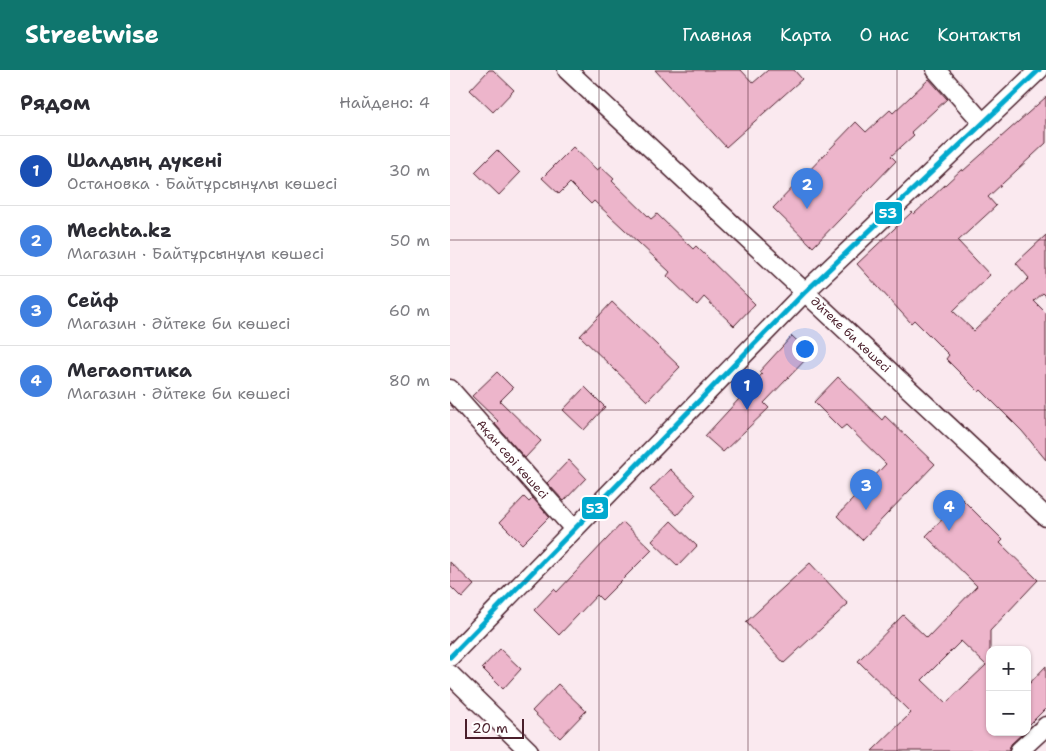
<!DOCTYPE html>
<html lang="ru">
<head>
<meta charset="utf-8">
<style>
	body { margin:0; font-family:"Shantell Sans",sans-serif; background:#f2f2f3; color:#2b2b33 }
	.controls { position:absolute; right:15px; bottom:15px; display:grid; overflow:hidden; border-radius:10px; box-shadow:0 1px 4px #0004 }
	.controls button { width:45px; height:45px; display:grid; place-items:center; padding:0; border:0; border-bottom:1px solid #e1e1e2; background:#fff; color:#2b2b33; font:25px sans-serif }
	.scale { position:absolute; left:15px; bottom:12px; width:59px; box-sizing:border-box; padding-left:5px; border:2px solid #4a1f2b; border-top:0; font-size:14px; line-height:18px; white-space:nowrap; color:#4a1f2b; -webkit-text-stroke:4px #fff; paint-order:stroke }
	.you { position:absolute; left:354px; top:278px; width:18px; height:18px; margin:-12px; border:4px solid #fff; border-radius:50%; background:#1a73e8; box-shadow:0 0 0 8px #1a73e833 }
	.badge { display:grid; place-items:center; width:32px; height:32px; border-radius:50%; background:#0f766e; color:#fff; font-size:16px; font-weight:700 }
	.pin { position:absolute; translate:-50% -41px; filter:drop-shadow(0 1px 2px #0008) }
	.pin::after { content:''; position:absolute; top:26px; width:18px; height:15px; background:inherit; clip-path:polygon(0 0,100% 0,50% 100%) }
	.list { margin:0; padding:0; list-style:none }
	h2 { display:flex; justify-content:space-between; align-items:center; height:65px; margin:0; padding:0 20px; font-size:21px }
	h2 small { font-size:16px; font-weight:400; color:#7c7c81 }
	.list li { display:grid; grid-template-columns:32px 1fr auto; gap:15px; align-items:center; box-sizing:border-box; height:70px; padding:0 20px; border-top:1px solid #e1e1e2 }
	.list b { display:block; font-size:19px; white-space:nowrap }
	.list p { margin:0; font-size:16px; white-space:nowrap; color:#7c7c81 }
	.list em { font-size:16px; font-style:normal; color:#7c7c81 }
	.map { position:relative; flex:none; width:596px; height:681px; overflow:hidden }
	header { display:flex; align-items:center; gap:30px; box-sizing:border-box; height:70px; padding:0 25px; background:#0f766e; color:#fff }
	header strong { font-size:24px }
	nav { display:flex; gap:28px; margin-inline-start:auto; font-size:18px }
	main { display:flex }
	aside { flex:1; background:#fff }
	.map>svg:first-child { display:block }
	.building { fill:#edb5cb; stroke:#4a1f2b; fill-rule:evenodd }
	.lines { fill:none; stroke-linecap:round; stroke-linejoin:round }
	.street-casing { stroke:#4a1f2b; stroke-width:21 }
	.street { stroke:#fff; stroke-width:18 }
	.bus-1-casing { stroke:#fff; stroke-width:9 }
	.bus-1 { stroke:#00a9ce; stroke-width:5 }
	.grid { fill:none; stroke:#4a1f2b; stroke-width:1; stroke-opacity:0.55 }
	.labels { text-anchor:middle; stroke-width:5; stroke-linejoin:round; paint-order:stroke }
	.street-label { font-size:12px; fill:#4a1f2b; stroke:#fff }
	.line-badge { stroke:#fff; stroke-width:2 }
	.badge-label { font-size:14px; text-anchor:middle; font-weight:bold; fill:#fff }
</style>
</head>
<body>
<header>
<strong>Streetwise</strong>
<nav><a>Главная</a><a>Карта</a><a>О нас</a><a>Контакты</a></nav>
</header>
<main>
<aside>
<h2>Рядом<small>Найдено: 4</small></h2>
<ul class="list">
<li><span class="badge" style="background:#1a4fb4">1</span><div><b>Шалдың дүкені</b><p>Остановка · Байтұрсынұлы көшесі</p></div><em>30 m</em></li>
<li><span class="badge" style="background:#3f7fe0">2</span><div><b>Mechta.kz</b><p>Магазин · Байтұрсынұлы көшесі</p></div><em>50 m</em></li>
<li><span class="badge" style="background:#3f7fe0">3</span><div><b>Сейф</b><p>Магазин · Әйтеке би көшесі</p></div><em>60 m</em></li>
<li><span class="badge" style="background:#3f7fe0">4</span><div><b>Мегаоптика</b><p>Магазин · Әйтеке би көшесі</p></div><em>80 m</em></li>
</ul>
</aside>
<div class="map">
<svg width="596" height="681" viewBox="0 0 596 681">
	<rect width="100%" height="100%" fill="#fae9ef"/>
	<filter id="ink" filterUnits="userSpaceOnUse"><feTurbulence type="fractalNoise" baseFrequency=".02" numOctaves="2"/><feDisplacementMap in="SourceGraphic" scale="10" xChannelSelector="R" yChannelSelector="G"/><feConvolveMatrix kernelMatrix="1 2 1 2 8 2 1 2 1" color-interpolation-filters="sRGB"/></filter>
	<g filter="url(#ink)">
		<!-- building -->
		<g class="building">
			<polygon points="39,0 43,0 64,20 43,42 20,20"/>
			<polygon points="205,0 291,0 303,13 318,0 344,0 352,9 276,77"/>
			<polygon points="479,9 497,29 461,62 464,65 441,86 446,91 363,177 323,138 406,52 416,62 440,40 443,43"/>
			<polygon points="596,27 596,73 538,127 546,136 508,171 540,205 503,241 524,261 579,208 566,193 596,165 596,226 593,223 584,231 596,243 596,390 572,361 531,320 529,322 496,289 499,285 464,250 461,253 407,194 462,142 464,144 512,99 513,101"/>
			<polygon points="123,77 147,100 151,97 164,109 162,111 201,149 207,144 243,179 246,176 305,234 284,256 254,227 247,235 217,206 220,202 144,131 141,134 120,113 109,124 92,108"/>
			<polygon points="47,80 70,103 49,125 25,102"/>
			<polygon points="162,232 230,297 197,331 130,266"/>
			<polygon points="342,266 361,284 314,333 319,338 273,382 255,366 312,304 309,302"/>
			<polygon points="47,302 63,318 50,331 91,371 75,388 45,354 48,351 22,326"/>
			<polygon points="388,307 432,350 435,346 485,394 412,470 387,446 436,394 396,355 391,359 364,332"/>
			<polygon points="135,317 155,337 134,360 113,340"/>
			<polygon points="119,390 136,408 114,431 97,413"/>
			<polygon points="220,399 246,424 227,445 200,420"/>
			<polygon points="74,427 79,432 83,428 99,447 72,474 50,452"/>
			<path d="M512 429 553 470 550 473 588 510 540 561V662H574L561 674 559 681H422L461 643 408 591 453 545 477 568 527 516 476 466ZM511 571 536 595 496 633 472 610Z"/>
			<polygon points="221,451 247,476 228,496 202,471"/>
			<polygon points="173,452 202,480 152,530 147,525 109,565 84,540 104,519 107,522"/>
			<polygon points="0,492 24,515 12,528 0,516"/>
			<polygon points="360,493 398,534 334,593 296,552"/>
			<polygon points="50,579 71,599 53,619 32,598"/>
			<polygon points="596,596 596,638 577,657 577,616"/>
			<polygon points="108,614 136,641 110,668 82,641"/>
		</g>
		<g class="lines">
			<!-- street casing -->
			<g class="street-casing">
				<g id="street">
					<path id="s1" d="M117 0 596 447"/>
					<polyline points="486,0 533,53"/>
					<path id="s2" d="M0 319 124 459"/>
					<polyline points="0,587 354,223 589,0"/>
					<polyline points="0,604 79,681"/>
					<polyline points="569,681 596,656"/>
				</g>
			</g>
			<!-- street -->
			<use href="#street" class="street"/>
			<!-- bus-1 casing -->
			<g class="bus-1-casing">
				<polyline id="bus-1" points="0,587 354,223 589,0"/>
			</g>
			<!-- bus-1 -->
			<use href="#bus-1" class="bus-1"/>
		</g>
	</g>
	<!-- grid -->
	<path class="grid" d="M149 0V681M298 0V681M447 0V681M0 170H596M0 340H596M0 511H596"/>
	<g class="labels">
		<!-- street labels -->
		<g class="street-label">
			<text dy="4" stroke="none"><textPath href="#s1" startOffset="388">Әйтеке би көшесі</textPath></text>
			<text dy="4" stroke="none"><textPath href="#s2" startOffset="94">Ақан сері көшесі</textPath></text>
		</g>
	</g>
	<g class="line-badge">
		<rect x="424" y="131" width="29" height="24" rx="5" fill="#00a9ce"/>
		<rect x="131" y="426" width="28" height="24" rx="5" fill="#00a9ce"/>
	</g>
	<g class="badge-label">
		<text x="438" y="148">53</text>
		<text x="145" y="443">53</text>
	</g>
</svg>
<div class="controls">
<button>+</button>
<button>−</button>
</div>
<div class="scale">20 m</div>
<div class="you"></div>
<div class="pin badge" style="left:297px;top:340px;background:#1a4fb4">1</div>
<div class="pin badge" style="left:357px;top:139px;background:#3f7fe0">2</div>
<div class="pin badge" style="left:416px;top:440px;background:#3f7fe0">3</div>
<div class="pin badge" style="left:499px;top:461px;background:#3f7fe0">4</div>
</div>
</main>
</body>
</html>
